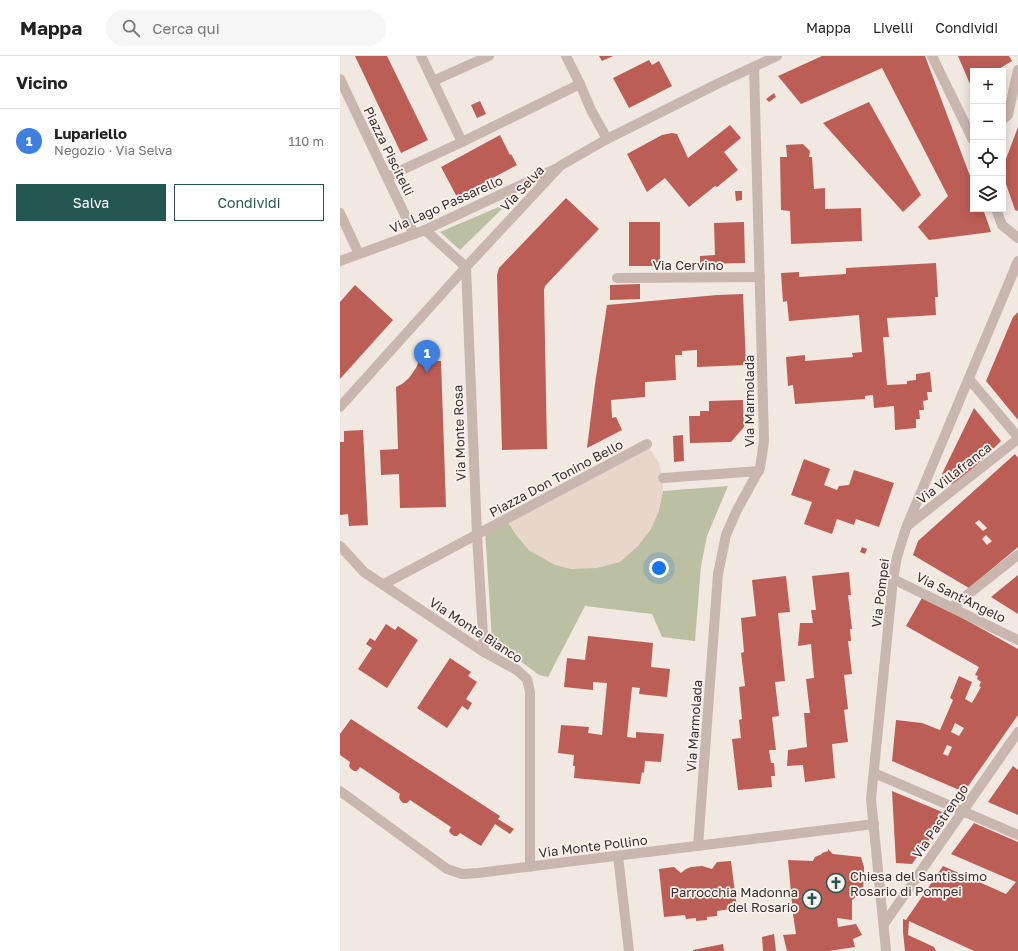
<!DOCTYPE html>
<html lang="it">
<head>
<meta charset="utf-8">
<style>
	body { margin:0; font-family:"Golos Text",sans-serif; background:#f6f6f6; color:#222 }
	.controls { position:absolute; right:12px; top:12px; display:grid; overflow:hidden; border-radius:0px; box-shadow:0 2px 10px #0003 }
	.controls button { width:36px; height:36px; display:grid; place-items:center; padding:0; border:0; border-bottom:1px solid #e0e0e0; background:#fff; color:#222; font:20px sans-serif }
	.you { position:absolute; left:319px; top:512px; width:14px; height:14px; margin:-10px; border:3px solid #fff; border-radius:50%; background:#1a73e8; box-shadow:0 0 0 6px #1a73e833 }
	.badge { display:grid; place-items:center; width:26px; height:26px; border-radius:50%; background:#245752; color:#fff; font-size:13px; font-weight:700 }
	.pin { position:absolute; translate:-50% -33px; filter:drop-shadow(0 1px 2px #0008) }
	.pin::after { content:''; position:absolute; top:21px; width:14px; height:12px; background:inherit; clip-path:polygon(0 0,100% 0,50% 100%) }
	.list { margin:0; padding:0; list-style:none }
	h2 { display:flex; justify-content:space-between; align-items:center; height:52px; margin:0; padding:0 16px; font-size:17px }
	h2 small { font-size:13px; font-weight:400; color:#767676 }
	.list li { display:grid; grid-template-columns:26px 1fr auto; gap:12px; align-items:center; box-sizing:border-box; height:64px; padding:0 16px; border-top:1px solid #e0e0e0 }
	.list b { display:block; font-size:15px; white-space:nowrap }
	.list p { margin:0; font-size:13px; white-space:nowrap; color:#767676 }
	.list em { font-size:13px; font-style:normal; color:#767676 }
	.actions { display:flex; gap:8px; padding:12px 16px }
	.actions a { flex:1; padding:9px 0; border:1px solid #245752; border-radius:0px; text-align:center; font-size:14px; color:#245752 }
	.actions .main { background:#245752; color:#fff }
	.icon { flex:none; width:22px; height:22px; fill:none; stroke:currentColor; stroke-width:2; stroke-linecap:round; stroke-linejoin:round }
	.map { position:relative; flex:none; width:678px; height:895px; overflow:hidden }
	header { display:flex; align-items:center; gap:24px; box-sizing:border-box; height:56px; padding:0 20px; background:#fff; border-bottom:1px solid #e0e0e0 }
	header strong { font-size:19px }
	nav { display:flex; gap:22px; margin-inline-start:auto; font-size:14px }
	.search { width:280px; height:36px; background:#f6f6f6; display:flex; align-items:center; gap:10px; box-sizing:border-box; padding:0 14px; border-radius:22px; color:#767676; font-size:15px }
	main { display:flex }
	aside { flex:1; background:#fff }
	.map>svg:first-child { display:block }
	.green { fill:#bbc0a3 }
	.plaza { fill:#e8d6ca }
	.building { fill:#bc5d56; fill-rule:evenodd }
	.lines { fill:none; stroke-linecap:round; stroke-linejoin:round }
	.minor { stroke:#c9b6ae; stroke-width:10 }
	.labels { text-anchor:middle; stroke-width:3.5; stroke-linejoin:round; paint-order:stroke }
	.street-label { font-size:13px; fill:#392e2c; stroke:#faf2ee }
	.poi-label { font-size:13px; fill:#392e2c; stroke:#faf2ee; text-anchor:start }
</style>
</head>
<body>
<header>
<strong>Mappa</strong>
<div class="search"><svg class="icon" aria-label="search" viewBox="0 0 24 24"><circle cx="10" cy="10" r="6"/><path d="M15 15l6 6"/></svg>Cerca qui</div>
<nav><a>Mappa</a><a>Livelli</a><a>Condividi</a></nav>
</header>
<main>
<aside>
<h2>Vicino<small></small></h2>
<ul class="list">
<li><span class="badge" style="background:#3f7fe0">1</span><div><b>Lupariello</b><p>Negozio · Via Selva</p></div><em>110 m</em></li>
</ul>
<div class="actions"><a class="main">Salva</a><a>Condividi</a></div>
</aside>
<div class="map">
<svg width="678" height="895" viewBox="0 0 678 895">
	<rect width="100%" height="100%" fill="#f2e8e2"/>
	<!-- green -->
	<g class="green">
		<polygon points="168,147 120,194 100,176"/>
		<polygon points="388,430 367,480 361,510 355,585 322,581 312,558 245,550 208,621 199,619 152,584 145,475 166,463 177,480 190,495 318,457 323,435"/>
	</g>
	<!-- plaza -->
	<polygon class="plaza" points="307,388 319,407 323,422 323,435 318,457 311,473 298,490 280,506 257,512 231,513 215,509 190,495 177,480 166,463"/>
	<!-- building -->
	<g class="building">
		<polygon points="15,0 47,0 88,84 61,97"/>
		<polygon points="259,0 273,0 262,5"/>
		<polygon points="482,0 585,0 633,128 633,153 643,153 651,176 589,184 578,171 608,140 542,12 461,48 438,20"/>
		<polygon points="618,0 669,0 672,5 657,14 658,15 633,15 633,35"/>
		<polygon points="309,4 312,9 319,5 332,30 289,52 273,22"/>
		<polygon points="434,37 436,41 429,46 426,43"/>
		<polygon points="140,45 146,58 137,62 131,49"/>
		<polygon points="529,46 581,139 563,156 483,67"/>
		<polygon points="390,69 401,82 384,96 398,114 377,131 375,130 349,151 325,122 307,136 287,98 322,79 332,77 337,78 348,102"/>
		<polygon points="678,71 678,155 675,154 663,119 663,111"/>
		<polygon points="160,79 170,99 171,98 177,109 117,141 101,111"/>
		<polygon points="463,88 470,95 469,101 472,101 474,133 485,132 485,153 521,152 522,185 451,188 450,155 441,154 440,101 447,101 446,89"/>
		<polygon points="395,135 402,135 402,144 396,145"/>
		<polygon points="226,142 259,173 205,230 204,234 207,393 162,394 157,219 158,215 159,212"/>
		<rect x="289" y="166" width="31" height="44"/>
		<polygon points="404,166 405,207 360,208 360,200 375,199 374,167"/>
		<polygon points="596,207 598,241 595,241 596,259 547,262 549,281 543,281 547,329 567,328 567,325 576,324 576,318 590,316 592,336 587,336 588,344 583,345 584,354 579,354 580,363 576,363 576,372 555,374 554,350 534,352 533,339 525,340 525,343 455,348 453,329 448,330 446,301 465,299 465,305 513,301 512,297 522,296 519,259 449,265 447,245 443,246 441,217 459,216 459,221 506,218 506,212"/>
		<polygon points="300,228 300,243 270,244 270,229"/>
		<polygon points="15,229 53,264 0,323 0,246"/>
		<polygon points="403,238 406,309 357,311 357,294 342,295 342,299 335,299 336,324 305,326 305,341 271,344 272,362 276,361 282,374 247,392 255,328 267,249 377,239"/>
		<polygon points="678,256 678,364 646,325 673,261"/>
		<polygon points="79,305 101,305 106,451 60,452 59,418 41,419 40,394 58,393 56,331 62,328 69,322 76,312"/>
		<polygon points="403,344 404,371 391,386 350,387 349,360 360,360 360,355 369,355 369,345"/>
		<polygon points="634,352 661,385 614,431 602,418"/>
		<polygon points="23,374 28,469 9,470 8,458 0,459 0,386 4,386 4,375"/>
		<polygon points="343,379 344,405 334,406 333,380"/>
		<path d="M675 398 678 402V491L629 532 573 499 578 485ZM639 464 647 472 643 475 635 467ZM646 479 652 485 647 489 642 483Z"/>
		<polygon points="464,403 490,413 484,429 497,434 499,430 509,429 514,414 554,427 539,471 516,463 514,469 497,463 492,478 464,468 472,446 451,439"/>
		<polygon points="522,491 527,493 525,498 520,496"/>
		<polygon points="509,516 511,539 508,539 512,573 510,573 511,585 508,585 512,618 504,619 508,653 504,654 508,686 492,688 495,722 465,726 463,709 447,710 448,694 467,691 464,657 470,657 466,623 474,622 471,588 458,590 460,567 473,567 471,554 476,554 472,520"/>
		<polygon points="678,519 678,558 651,541"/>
		<polygon points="446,520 450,556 438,557 445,625 435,626 439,660 432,661 436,694 429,694 431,707 434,707 435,720 431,720 432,731 398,734 392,683 401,682 399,664 402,663 399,631 405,630 401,597 404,596 401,562 416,560 412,524"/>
		<path d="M583 540 678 593V659L624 736 552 705 556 664 582 667 600 674 613 644 610 642 619 620 632 626 625 643 632 647 641 631 639 630 641 626 637 623 638 620 635 619 639 611 566 570ZM615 667 624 672 619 680 611 676ZM607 689 612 691 608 700 603 698Z"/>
		<polygon points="46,568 55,574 58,570 78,584 47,632 18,613 32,592 26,588 30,582 35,585"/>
		<polygon points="248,580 313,587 311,611 330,613 327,641 299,638 300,632 292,631 287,681 296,682 296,676 324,678 321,706 305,705 304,717 302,716 300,728 234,722 235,710 233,710 234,699 218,697 221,669 249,671 248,677 262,679 267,627 253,626 253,634 224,631 227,602 245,604"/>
		<polygon points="110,602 131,616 128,620 137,626 126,643 132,647 128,654 122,650 107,672 77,652"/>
		<polygon points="11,663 160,760 158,763 174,773 170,778 155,768 141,790 120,777 117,780 114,780 110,777 109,775 111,771 70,744 67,747 63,747 60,744 59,741 60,738 20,711 17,715 14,715 11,713 9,710 10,706 0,699 0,678"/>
		<polygon points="673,710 678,714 678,759 648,746"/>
		<polygon points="552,735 607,758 572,808 556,807"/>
		<polygon points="634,767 678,786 678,895 634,895 569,865 568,879 594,891 596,895 565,895 563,876 563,863 566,864 603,810 666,838 676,826 611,798"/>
		<polygon points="488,793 493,798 521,801 524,811 524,822 523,832 519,838 512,844 512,864 497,862 498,871 516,868 522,879 513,883 515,891 489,895 447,895 443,879 456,878 453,858 448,804 473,805 475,801 482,798 482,797 488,795"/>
		<path d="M391 805 397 852 377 855V860L367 861V864L356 865V862L346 863 345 859 324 861 319 813 334 811 341 817 346 813 351 811 362 810 372 813 377 806ZM370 832 371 838 359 839V833ZM345 834H353L354 840H346Z"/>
		<polygon points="434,878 436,895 423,895 422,881"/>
		<polygon points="383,888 384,895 353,895 353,894"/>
	</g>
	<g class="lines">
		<!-- minor -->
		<g class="minor">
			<polyline points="81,0 122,86"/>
			<polyline points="226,0 240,28 251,54 267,83"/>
			<polyline points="592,0 633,84"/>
			<polyline points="0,23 74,178"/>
			<polyline points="93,25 149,0"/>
			<polyline points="663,63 668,59 678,14"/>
			<polyline points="47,121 122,86 240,28"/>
			<polyline points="656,153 662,169 678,182"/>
			<polyline points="0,157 19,198"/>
			<polyline points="85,174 126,211 137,479 144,596"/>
			<polyline points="0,205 85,174 215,113"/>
			<polyline points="277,222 420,221"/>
			<polyline points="629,323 678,381"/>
			<polyline points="0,351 126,211 220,110 267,83 379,27 437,0"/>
			<polyline points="323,422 419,415"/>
			<polyline points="567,470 678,383"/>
			<polyline points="0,490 24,516 144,596 177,614 187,623 190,636 190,811"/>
			<polyline points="553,523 678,584"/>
			<polyline points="44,528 307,388"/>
			<polyline points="612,551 678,499"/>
			<polyline points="534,717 678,779"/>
			<polyline points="0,735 107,813 122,818 138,817 534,768"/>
			<polyline points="358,790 378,518 386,479 396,456 420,412 424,385 414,11"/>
			<polyline points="278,800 289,895"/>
			<polyline points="544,868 678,676"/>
			<polyline points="546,895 531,743 553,523 557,501 566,472 678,205"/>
		</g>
	</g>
	<!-- icons -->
	<defs>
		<g id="church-ring" transform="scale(1)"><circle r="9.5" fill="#faf2ee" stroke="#245752" stroke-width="1.5"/><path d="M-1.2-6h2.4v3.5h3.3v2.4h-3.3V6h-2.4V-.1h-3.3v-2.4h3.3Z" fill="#245752"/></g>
	</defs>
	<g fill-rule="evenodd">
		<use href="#church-ring" x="496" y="827"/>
		<use href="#church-ring" x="472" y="843"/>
	</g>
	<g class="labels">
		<!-- street labels -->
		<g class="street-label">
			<text transform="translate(49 95) rotate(64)" y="5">Piazza Piscitelli</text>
			<text transform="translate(182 132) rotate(-47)" y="5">Via Selva</text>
			<text transform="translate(106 148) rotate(-24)" y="5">Via Lago Passarello</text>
			<text x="348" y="214">Via Cervino</text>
			<text transform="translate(409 345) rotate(-90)" y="5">Via Marmolada</text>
			<text transform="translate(119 377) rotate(-92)" y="5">Via Monte Rosa</text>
			<text transform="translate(614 417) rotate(-38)" y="5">Via Villafranca</text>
			<text transform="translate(216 422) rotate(-28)" y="5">Piazza Don Tonino Bello</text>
			<text transform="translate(540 537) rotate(-83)" y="5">Via Pompei</text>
			<text transform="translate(621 541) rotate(26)" y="5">Via Sant'Angelo</text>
			<text transform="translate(136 574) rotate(33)" y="5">Via Monte Bianco</text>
			<text transform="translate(354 670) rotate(-86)" y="5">Via Marmolada</text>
			<text transform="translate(600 765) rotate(-55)" y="5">Via Pastrengo</text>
			<text transform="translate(253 790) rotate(-7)" y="5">Via Monte Pollino</text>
		</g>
		<!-- poi labels -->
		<g class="poi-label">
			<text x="510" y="825">Chiesa del Santissimo<tspan x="510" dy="15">Rosario di Pompei</tspan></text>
			<text x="458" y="841" text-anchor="end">Parrocchia Madonna<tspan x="458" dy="15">del Rosario</tspan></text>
		</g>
	</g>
</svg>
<div class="controls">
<button>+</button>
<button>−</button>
<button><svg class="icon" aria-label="locate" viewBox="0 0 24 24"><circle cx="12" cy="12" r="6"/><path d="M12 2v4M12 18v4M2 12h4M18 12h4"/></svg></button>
<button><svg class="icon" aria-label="layers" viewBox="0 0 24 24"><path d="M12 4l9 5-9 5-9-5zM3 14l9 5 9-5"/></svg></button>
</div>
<div class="you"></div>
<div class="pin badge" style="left:87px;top:317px;background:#3f7fe0">1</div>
</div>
</main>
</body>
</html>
